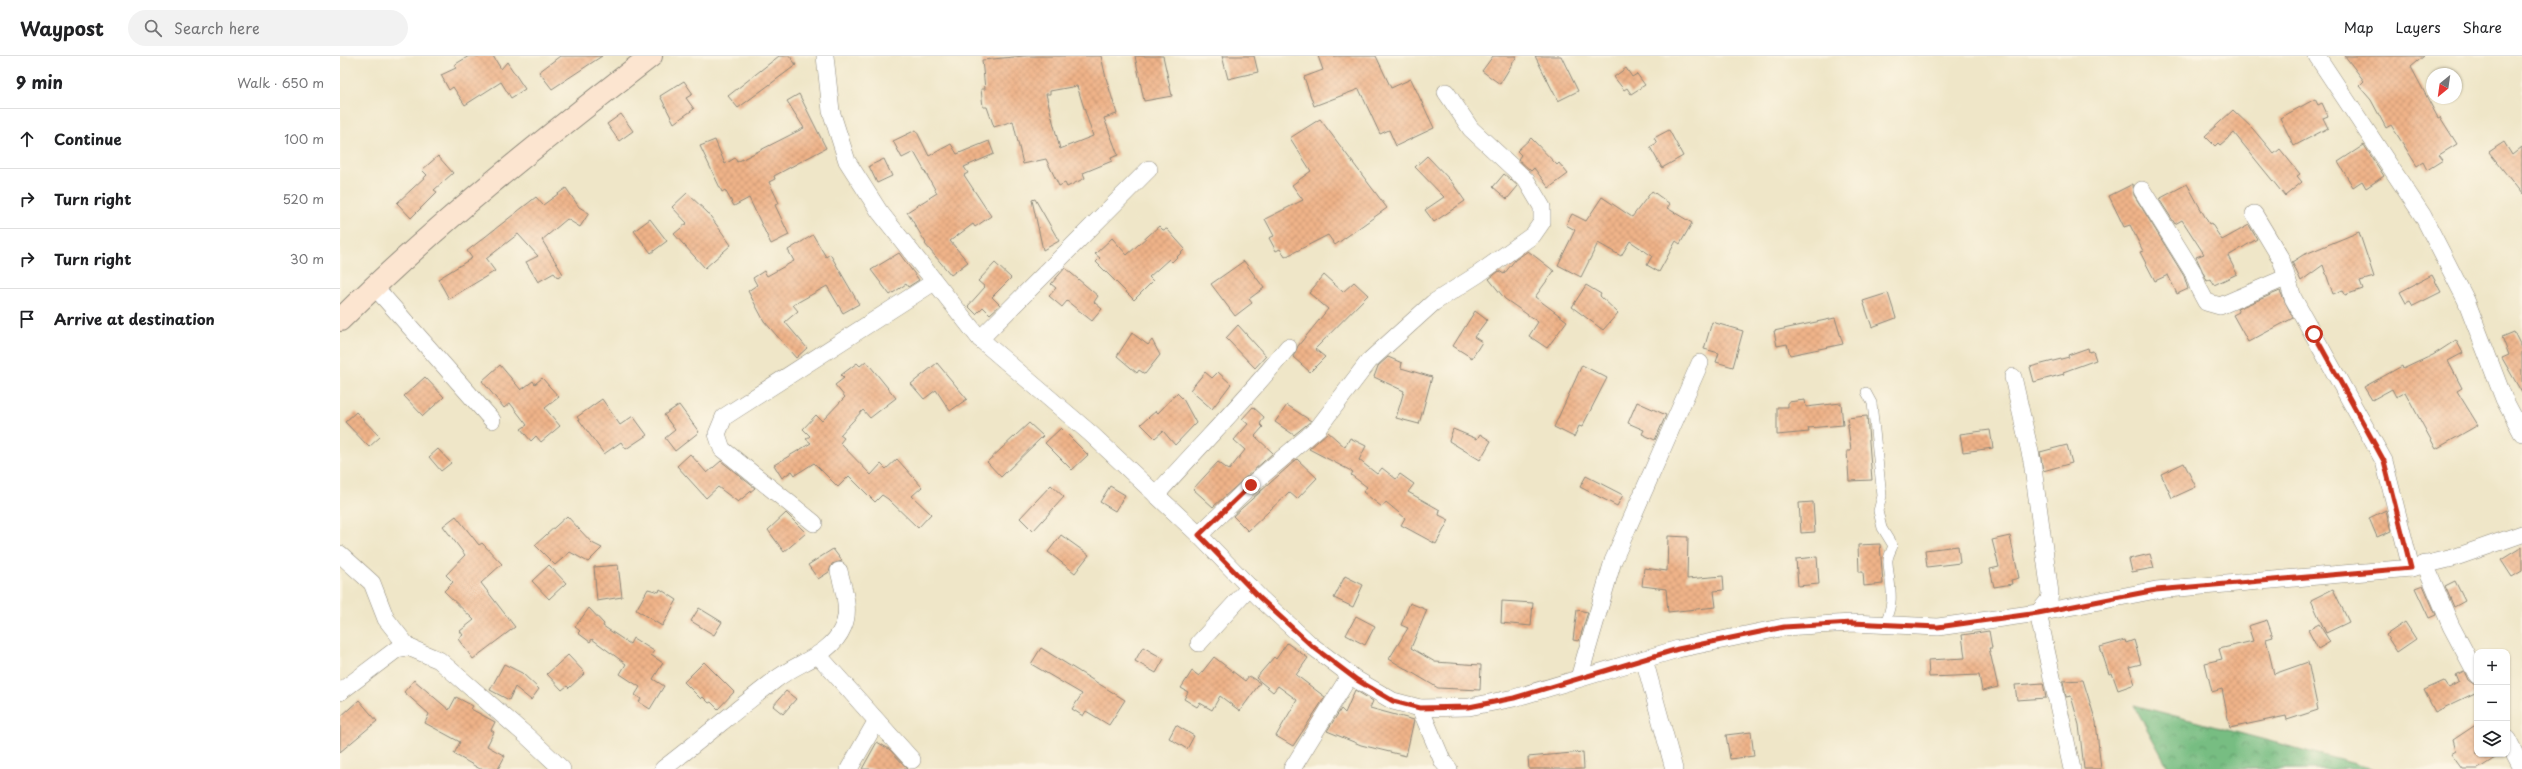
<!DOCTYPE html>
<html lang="en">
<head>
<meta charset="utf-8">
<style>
	body { margin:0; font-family:"Playpen Sans",sans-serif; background:#f2f2f2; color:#202124 }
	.controls { position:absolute; right:12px; bottom:12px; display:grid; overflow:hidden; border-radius:8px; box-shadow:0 1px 3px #0004 }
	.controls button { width:36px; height:36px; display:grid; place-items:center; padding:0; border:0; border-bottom:1px solid #e0e0e0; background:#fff; color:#202124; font:20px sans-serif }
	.compass { position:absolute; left:2086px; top:12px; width:36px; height:36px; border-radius:50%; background:#fff; box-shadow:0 1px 3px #0004; rotate:209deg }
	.stop { position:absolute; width:12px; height:12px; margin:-9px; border:3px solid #c8321e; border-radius:50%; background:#fff }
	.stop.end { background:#c8321e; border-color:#fff; box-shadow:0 1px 4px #0008 }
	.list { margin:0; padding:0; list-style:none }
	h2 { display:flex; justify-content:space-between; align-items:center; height:52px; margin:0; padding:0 16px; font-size:17px }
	h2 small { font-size:13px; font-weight:400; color:#757577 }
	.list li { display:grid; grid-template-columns:26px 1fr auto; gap:12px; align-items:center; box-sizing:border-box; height:60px; padding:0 16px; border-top:1px solid #e0e0e0 }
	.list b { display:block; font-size:15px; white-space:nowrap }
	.list em { font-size:13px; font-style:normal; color:#757577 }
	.icon { flex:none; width:22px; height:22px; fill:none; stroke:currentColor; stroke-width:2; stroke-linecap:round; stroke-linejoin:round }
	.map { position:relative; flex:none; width:2182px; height:713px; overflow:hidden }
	header { display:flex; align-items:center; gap:24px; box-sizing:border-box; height:56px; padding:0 20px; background:#fff; border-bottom:1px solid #e0e0e0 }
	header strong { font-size:19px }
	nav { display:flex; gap:22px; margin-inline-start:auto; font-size:14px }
	.search { width:280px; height:36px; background:#f2f2f2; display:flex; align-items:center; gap:10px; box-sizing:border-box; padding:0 14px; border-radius:22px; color:#757577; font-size:15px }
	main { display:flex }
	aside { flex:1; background:#fff }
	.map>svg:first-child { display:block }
	.forest { fill:url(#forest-crowns); stroke:#517456 }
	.building { fill:url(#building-cross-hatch); fill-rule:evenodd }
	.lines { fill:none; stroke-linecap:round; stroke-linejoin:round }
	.lane-casing { stroke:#8d887a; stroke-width:10 }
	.street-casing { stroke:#8d887a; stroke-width:18 }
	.secondary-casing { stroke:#8d887a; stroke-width:24 }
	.lane { stroke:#fff; stroke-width:9 }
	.street { stroke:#fff; stroke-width:17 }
	.secondary { stroke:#fce5d0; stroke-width:22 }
	.route { stroke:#c8321e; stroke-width:5 }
</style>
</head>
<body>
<header>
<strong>Waypost</strong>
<div class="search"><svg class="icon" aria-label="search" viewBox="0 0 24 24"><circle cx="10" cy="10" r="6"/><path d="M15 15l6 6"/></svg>Search here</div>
<nav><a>Map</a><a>Layers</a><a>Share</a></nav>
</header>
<main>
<aside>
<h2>9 min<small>Walk · 650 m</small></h2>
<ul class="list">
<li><svg class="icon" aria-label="ahead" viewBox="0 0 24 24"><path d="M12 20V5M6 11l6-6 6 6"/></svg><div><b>Continue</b></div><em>100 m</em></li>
<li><svg class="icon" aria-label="right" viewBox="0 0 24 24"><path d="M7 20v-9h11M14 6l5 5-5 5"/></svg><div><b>Turn right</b></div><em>520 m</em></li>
<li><svg class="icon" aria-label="right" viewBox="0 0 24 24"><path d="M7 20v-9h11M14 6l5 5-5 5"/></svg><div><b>Turn right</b></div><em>30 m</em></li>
<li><svg class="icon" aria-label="arrive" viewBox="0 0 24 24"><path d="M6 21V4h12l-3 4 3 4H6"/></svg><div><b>Arrive at destination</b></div></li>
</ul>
</aside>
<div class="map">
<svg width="2182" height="713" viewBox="0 0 2182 713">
	<defs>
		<pattern id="forest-crowns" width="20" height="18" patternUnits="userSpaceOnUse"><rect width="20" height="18" fill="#77bd82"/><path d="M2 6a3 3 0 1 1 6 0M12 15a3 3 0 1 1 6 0" fill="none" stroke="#629a6b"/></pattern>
		<pattern id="building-cross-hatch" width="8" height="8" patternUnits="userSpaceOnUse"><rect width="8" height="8" fill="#efb389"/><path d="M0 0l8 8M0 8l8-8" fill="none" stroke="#cd9a76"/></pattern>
	</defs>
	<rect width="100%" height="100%" fill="#fcf5e5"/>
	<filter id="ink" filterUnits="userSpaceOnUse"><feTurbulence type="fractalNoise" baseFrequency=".025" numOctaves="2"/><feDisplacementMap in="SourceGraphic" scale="8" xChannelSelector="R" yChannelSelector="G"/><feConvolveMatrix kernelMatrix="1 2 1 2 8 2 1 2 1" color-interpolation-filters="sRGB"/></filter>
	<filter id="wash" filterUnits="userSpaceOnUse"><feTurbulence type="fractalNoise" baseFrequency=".012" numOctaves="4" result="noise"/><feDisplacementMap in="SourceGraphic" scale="16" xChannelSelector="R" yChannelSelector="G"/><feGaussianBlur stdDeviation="0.9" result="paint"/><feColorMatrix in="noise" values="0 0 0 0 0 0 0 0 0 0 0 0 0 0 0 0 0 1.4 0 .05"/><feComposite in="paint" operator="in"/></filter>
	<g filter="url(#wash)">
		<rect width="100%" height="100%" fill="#efe6c8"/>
		<!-- forest -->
		<polygon class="forest" points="1794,649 2034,713 1829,713"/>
		<g id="blocks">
			<!-- building -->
			<g class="building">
				<polygon points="129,0 153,0 161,13 167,6 185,33 171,42 161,26 125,49 113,31 109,34 101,19 116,12 114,9"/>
				<polygon points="220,0 262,0 212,33 199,16"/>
				<polygon points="439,0 450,0 456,9 398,52 388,40"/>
				<path d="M684 0H761L766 22 777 58 764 62 778 99 771 102 772 105 743 117 745 122 727 131 725 127 719 130 706 103 683 108 673 65 654 71 647 51H643L641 33H645L642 4ZM737 30 753 80 720 93 706 38H710V35Z"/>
				<polygon points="795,0 823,0 832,40 804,45"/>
				<polygon points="882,0 914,0 918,16 888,23"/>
				<polygon points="978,0 1036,0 1051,32 1071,23 1094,72 1056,90 1049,74 1040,78 1019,33 974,50 964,21 983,14"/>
				<polygon points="1153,0 1177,0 1160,28 1142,15"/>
				<polygon points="1195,0 1221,0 1238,35 1218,45"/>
				<polygon points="2005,0 2084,0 2071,11 2098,62 2100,61 2117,88 2099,99 2103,104 2087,114 2083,106 2077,110 2051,69 2046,72 2031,44 2019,30 2024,25"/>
				<polygon points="1286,12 1292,21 1297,18 1305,29 1291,38 1287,32 1284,34 1274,21"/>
				<polygon points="344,25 353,38 346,42 354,53 334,67 320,40"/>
				<polygon points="459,38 486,92 434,120 435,123 429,126 439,147 435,149 449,179 431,188 409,142 394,150 385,134 382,136 360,90 375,84 385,108 395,102 397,106 464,72 447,45"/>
				<polygon points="1975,43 1978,49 1982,47 1988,60 1983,62 1988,72 1954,90 1940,62"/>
				<polygon points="1893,54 1913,73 1934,98 1940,93 1960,118 1957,120 1962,126 1945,140 1894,77 1880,89 1878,87 1875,90 1865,80"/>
				<polygon points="281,58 293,75 279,85 267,68"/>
				<polygon points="980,63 1047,152 995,189 988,179 945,201 940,193 936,195 929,182 934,180 925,163 963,144 952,129 971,115 950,82"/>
				<polygon points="576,74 589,100 611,88 617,98 649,85 654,98 624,111 628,117 624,119 651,160 635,171 633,168 610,185 628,206 611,219 585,188 586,187 567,156 597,137 574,96 562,102 553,85"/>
				<polygon points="1329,74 1343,100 1322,112 1310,91 1317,87 1314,82"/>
				<polygon points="1191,82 1217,109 1219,107 1228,118 1209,132 1194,112 1191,115 1178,103 1181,99 1177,95"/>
				<polygon points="2164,86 2172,99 2182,91 2182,138 2149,96"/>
				<polygon points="2024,89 2044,120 2026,132 2022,125 2013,131 1998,106"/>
				<polygon points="98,100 113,117 94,134 97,136 71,162 57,147 87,119 82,114"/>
				<polygon points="1087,100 1111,125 1125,145 1094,166 1085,154 1104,141 1075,111"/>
				<polygon points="544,103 552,120 537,127 529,110"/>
				<polygon points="1164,118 1178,130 1167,143 1153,131"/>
				<polygon points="1793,128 1794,139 1844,220 1848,233 1837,238 1828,219 1815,225 1800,196 1803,195 1790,169 1784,171 1769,140"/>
				<polygon points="1847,128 1869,168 1871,167 1882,184 1909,169 1917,183 1888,200 1897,218 1874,229 1871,223 1867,225 1856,201 1864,198 1842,164 1835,168 1819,143"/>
				<polygon points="226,132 239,151 249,157 240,171 227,163 202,184 223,218 218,222 214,217 198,226 186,206 198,200 178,178 146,203 155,215 109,243 98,223 132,202 127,195 196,141 203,149"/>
				<polygon points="1312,135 1330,148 1327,152 1352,167 1340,188 1336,185 1319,216 1307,209 1312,200 1290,185 1281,200 1258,187 1241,221 1218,209 1235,174 1226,169 1232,158 1246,165 1262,141 1292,161"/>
				<polygon points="347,137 368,157 391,189 365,212 334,178 347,167 332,151"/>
				<polygon points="695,143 719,185 703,194 692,144"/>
				<polygon points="310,163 327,185 311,197 294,175"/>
				<polygon points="819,170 823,174 827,173 845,193 832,206 829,203 809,221 813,225 794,244 756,206 760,202 755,198 772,182 787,199"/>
				<polygon points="2019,176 2034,221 2020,225 2023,233 2005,239 2003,234 1993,238 1983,209 1961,225 1952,206 1963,199"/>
				<polygon points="473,179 486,201 490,198 519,248 503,257 487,230 453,249 458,255 445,266 467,292 456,302 424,265 408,235 417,229 413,222 424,215 427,220 454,205 448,194"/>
				<polygon points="1188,195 1214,215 1195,241 1227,265 1207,292 1189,280 1198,266 1165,243 1149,223 1159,215 1164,218 1175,204"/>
				<polygon points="559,197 579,224 568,231 566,228 550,239 531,214"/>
				<polygon points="904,205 924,232 909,243 912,247 895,260 871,228"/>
				<polygon points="655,207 671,222 652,241 660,249 650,258 643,251 636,258 628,250 645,231 638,225"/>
				<polygon points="725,212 758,240 754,246 762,253 752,265 727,245 722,251 709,240 716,232 711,228"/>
				<polygon points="984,219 1003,236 1014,226 1028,239 975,293 985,301 970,316 953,301 958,290 988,253 969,237"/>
				<polygon points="2092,219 2101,236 2073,250 2070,245 2066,247 2060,236"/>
				<polygon points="1246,229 1261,238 1260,240 1278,257 1263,274 1232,251"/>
				<polygon points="1940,235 1953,262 1908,286 1893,259 1899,256 1897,253"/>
				<polygon points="1548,237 1556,262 1532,271 1523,245"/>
				<polygon points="1135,255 1147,264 1134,281 1142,286 1132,302 1113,290"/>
				<polygon points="1495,262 1503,288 1450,299 1447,288 1437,290 1434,275"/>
				<polygon points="1372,266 1403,275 1393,311 1376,306 1379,297 1364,293"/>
				<polygon points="898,269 926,300 915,312 886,282"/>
				<polygon points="2174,276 2182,292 2182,337 2162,302 2169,299 2162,281"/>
				<polygon points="792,277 808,289 812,284 820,299 805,318 799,314 797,317 777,300"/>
				<polygon points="2116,284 2123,297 2108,305 2122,332 2117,335 2138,369 2096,393 2065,336 2056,341 2052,333 2032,344 2024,331 2062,310 2063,313 2093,299"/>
				<polygon points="1748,292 1749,296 1753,295 1756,304 1723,316 1724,318 1694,326 1690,311 1729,301 1728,299"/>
				<polygon points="1048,301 1062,307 1061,312 1092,321 1079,368 1056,362 1064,335 1034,321 1038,310"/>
				<polygon points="526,305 556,342 530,362 523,354 500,379 504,382 500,387 531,419 541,408 546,413 557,403 582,431 572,440 591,458 578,472 548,443 542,439 535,446 509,420 498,431 474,407 455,419 452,415 442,422 434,409 471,387 466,383 470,380 463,373 476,359 482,365 505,341 495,329 504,322 501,319 517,307 520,310"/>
				<polygon points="597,307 627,343 610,355 596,334 584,343 571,328"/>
				<polygon points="160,309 181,334 193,325 195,328 202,322 219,341 205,352 220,370 201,386 196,380 191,385 181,373 187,369 170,347 164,352 142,325"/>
				<polygon points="1242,309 1267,322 1242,371 1239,370 1234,381 1214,371"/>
				<polygon points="865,316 872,322 878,316 891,328 872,353 850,334"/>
				<polygon points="85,321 104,341 83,360 64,340"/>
				<polygon points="837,337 843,343 856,367 835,389 823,375 815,382 801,368 816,355 818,357"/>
				<polygon points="262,343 280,369 293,360 307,379 286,393 281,386 264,398 237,361"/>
				<polygon points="1465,344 1466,351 1501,347 1503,369 1468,372 1469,376 1437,379 1437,351 1448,351 1448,346"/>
				<polygon points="1297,346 1326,359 1315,384 1302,378 1304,374 1288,367"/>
				<polygon points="339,349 359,376 335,395 325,382 335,374 324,359"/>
				<polygon points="947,349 971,365 954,379 935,366"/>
				<polygon points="913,351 924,361 920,368 923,371 915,380 933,397 873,451 853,433 878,406 889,414 905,394 894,384 908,368 902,363"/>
				<polygon points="16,356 40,381 29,391 5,366"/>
				<polygon points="1527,360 1532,424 1509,425 1507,395 1511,395 1507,362"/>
				<polygon points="689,367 703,380 661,421 647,406"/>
				<polygon points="721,372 748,399 732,414 705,387"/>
				<polygon points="1113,373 1137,383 1140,378 1151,385 1140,404 1109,385"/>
				<polygon points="1650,374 1653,392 1623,396 1620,378"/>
				<polygon points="988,376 1005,391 1010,382 1026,390 1019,404 1037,418 1042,412 1056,423 1060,418 1074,428 1068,436 1100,454 1099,459 1109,464 1096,488 1061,469 1065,462 1046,446 1042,451 1023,436 1027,431 1011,419 1013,416 969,393"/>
				<polygon points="1727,389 1732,407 1703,415 1700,396"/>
				<polygon points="98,393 111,407 101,415 89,401"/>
				<polygon points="350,398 367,417 381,405 415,432 398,446 378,431 366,442 337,410"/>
				<polygon points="957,403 977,422 957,443 949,436 908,475 893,460"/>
				<polygon points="1844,407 1856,431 1832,442 1821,418"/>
				<polygon points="1246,420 1283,439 1277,450 1240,431"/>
				<polygon points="711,429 724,441 693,475 680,462"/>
				<polygon points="770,430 785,439 775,455 760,446"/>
				<polygon points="1473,446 1475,476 1461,477 1459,447"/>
				<polygon points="2046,454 2051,475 2037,481 2029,462"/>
				<polygon points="446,457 466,477 444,496 428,474"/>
				<polygon points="116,460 139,489 142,487 162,508 141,527 175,571 133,603 118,583 123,579 120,575 134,564 104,535 113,526 106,519 125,499 103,470"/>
				<polygon points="227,460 252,487 262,492 248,506 230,496 215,509 195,489"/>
				<polygon points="721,479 749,499 735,517 708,496"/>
				<polygon points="1328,480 1348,481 1347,523 1383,520 1384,534 1374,535 1376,551 1328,556 1326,533 1302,530 1304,512 1327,515"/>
				<polygon points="1670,480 1679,522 1671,524 1672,528 1654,531 1650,513 1659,511 1652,484"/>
				<polygon points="1540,488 1543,528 1524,530 1523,516 1519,516 1518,489"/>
				<polygon points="1618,490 1620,507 1587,511 1585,494"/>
				<polygon points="2182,491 2182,515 2172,521 2161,504"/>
				<polygon points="493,493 502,505 492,508 489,516 478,523 468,509"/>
				<polygon points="1810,498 1814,512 1792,516 1789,503"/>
				<polygon points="1477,501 1479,528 1458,530 1456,503"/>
				<polygon points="209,509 226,527 209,543 192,525"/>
				<polygon points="278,509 282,541 257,545 254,511"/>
				<polygon points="1005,520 1023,529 1013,551 994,542"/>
				<polygon points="2115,525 2125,545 2114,551 2105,530"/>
				<polygon points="2083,529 2096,559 2089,562 2075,532"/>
				<polygon points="308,533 319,536 320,533 337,544 322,570 296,554"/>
				<polygon points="1993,533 2009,566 1986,577 1971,544"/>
				<polygon points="1162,545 1193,547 1191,570 1161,567"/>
				<polygon points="1070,547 1087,554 1071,592 1095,606 1141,609 1140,634 1098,632 1049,603 1068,572 1061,569"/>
				<polygon points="249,552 264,568 263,570 290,588 293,582 314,595 311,599 323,607 313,623 324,630 310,653 299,646 301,643 295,639 300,631 280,618 286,608 252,583 250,586 238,577 240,575 235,571"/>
				<polygon points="359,552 382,566 374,579 351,565"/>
				<polygon points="1237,554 1248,556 1239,585 1233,584"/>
				<polygon points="1016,560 1035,570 1025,589 1006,579"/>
				<polygon points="1927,564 1933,581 1926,583 1934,618 1968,606 1978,654 1947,664 1946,660 1890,672 1882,633 1872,636 1865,607 1882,603 1879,593 1913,585 1908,570"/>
				<polygon points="2065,566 2076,583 2057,596 2046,579"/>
				<polygon points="1979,568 1990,586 1978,593 1968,574"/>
				<polygon points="1649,575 1652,592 1649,592 1658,631 1642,635 1639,619 1589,621 1588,604 1625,602 1622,579"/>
				<polygon points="1785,584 1786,587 1794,584 1801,608 1789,611 1795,628 1778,634 1772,617 1769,618 1760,591"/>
				<polygon points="947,587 968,602 956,619 985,641 953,690 936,680 957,644 938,630 933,636 916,622 934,601 936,603"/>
				<polygon points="803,591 824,603 816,617 795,605"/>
				<polygon points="701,592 785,644 769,669 746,655 743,660 732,653 742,638 691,608"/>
				<polygon points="228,599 245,617 229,632 227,630 222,634 207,618"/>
				<polygon points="874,601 905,625 909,620 920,627 900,655 880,640 872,654 860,647 857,651 844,643 848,636 841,632 852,615 859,620"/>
				<polygon points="364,606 394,636 378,653 371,646 369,647 363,641 361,643 344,626"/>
				<polygon points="164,608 182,617 199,633 191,644 175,631 169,644 150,634"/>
				<polygon points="2124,615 2128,624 2135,629 2137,636 2095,656 2084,634 2104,625 2109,632 2119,626 2116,619"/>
				<polygon points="74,624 109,654 116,641 133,650 131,653 155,666 151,674 154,676 147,690 165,700 158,713 140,713 114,698 120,686 85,667 89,658 64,636"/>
				<polygon points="1743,624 1756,666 1761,713 1744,713 1739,669 1731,640 1726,641 1723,625"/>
				<polygon points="1703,627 1706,642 1677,644 1675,629"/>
				<polygon points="1015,634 1033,645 1030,652 1074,664 1066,700 1021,689 987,675 1001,653 1005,657"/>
				<polygon points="446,635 456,643 443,658 433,650"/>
				<polygon points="19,644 37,665 0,696 0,661"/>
				<polygon points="2137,668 2137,698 2161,698 2138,713 2122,713 2111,698 2116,695 2113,684"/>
				<polygon points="836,669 854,680 847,693 829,682"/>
				<polygon points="1411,676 1414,700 1390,703 1386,679"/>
				<polygon points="537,686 549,693 568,713 522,713"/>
				<polygon points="1243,696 1244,713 1189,713 1188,701"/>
			</g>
		</g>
	</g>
	<g filter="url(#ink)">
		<use href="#blocks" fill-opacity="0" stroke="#8d887a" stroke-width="1"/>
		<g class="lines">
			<!-- lane casing -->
			<g class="lane-casing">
				<path id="lane" d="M1526 336 1532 347 1542 440 1538 455 1542 472 1553 490C1551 495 1547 502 1548 507 1550 532 1556 545 1544 568"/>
			</g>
			<!-- street casing -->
			<g class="street-casing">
				<g id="street">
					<polyline points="485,0 491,55 507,105 539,155 640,283 750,377 859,479 920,542 972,590 1017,624 1053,645 1080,652 1129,651 1174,642 1338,593 1444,571 1512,567 1598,571 1698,557 1816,534 2071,512 2113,502 2182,478"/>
					<polyline points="1977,0 2083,160 2126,244 2164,343 2182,377"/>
					<polyline points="1802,134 1853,216 1859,233 1866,246 1880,250 1945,222"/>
					<polyline points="1914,158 1941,203 1953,242 2044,405 2071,512"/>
					<polyline points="34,230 152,364"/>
					<polyline points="640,283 809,113"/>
					<polyline points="1673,321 1692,405 1710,537 1709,544 1698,557 1732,713"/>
					<path d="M816 439C860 389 907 343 948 291"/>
					<polyline points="474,467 382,393 377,378 384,361 594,226"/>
					<polyline points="859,479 911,429 978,372 1029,305 1093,247 1137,219 1193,179 1202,166 1202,151 1186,124 1131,73 1106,36"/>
					<polyline points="0,498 32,527 46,563 68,591"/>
					<polyline points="2085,508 2111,570 2137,619"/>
					<polyline points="859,587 910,531"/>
					<polyline points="478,599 572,704"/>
					<polyline points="1304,603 1334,713"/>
					<polyline points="1239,622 1273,505 1360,307"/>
					<polyline points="0,636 57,593 68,591 99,604 188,681 222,713"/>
					<polyline points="1080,652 1103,706 1109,713"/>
					<polyline points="2167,683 2182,712"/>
					<path d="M323 713C361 684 397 653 435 624 457 606 491 600 503 571 511 554 503 532 499 515"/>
					<polyline points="509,713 536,666"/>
					<polyline points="952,713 1010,619"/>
				</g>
			</g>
			<!-- secondary casing -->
			<g class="secondary-casing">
				<path id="secondary" d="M0 264C96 168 204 83 311 0"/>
			</g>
			<!-- lane -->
			<use href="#lane" class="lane"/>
			<!-- street -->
			<use href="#street" class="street"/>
			<!-- secondary -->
			<use href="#secondary" class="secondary"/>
		</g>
	</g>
	<g class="lines" filter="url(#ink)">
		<!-- route -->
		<polyline class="route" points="911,429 859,479 920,542 972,590 1017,624 1053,645 1080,652 1129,651 1174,642 1338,593 1444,571 1512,567 1598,571 1698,557 1816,534 2071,512 2044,405 1974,278"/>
	</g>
</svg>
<div class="controls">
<button>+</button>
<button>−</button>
<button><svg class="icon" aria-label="layers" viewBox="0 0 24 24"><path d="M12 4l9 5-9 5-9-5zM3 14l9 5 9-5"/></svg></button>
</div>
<svg class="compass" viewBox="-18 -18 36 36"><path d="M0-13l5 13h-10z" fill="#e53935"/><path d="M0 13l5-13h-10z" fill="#757577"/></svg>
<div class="stop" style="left:1974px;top:278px"></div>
<div class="stop end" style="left:911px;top:429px"></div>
</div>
</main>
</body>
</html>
